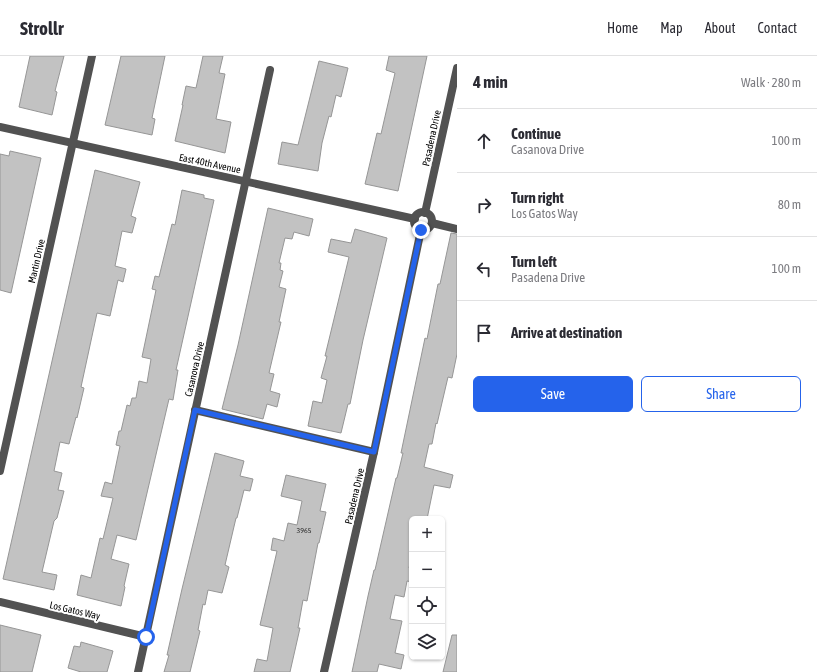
<!DOCTYPE html>
<html lang="en">
<head>
<meta charset="utf-8">
<style>
	body { margin:0; font-family:"Asap Condensed",sans-serif; background:#f2f2f3; color:#2b2b33 }
	.controls { position:absolute; right:12px; bottom:12px; display:grid; overflow:hidden; border-radius:6px; box-shadow:0 1px 3px #0004 }
	.controls button { width:36px; height:36px; display:grid; place-items:center; padding:0; border:0; border-bottom:1px solid #e1e1e2; background:#fff; color:#2b2b33; font:20px sans-serif }
	.stop { position:absolute; width:12px; height:12px; margin:-9px; border:3px solid #2563eb; border-radius:50%; background:#fff }
	.stop.end { background:#2563eb; border-color:#fff; box-shadow:0 1px 4px #0008 }
	.list { margin:0; padding:0; list-style:none }
	h2 { display:flex; justify-content:space-between; align-items:center; height:52px; margin:0; padding:0 16px; font-size:17px }
	h2 small { font-size:13px; font-weight:400; color:#7c7c81 }
	.list li { display:grid; grid-template-columns:26px 1fr auto; gap:12px; align-items:center; box-sizing:border-box; height:64px; padding:0 16px; border-top:1px solid #e1e1e2 }
	.list b { display:block; font-size:15px; white-space:nowrap }
	.list p { margin:0; font-size:13px; white-space:nowrap; color:#7c7c81 }
	.list em { font-size:13px; font-style:normal; color:#7c7c81 }
	.actions { display:flex; gap:8px; padding:12px 16px }
	.actions a { flex:1; padding:9px 0; border:1px solid #2563eb; border-radius:6px; text-align:center; font-size:14px; color:#2563eb }
	.actions .main { background:#2563eb; color:#fff }
	.icon { flex:none; width:22px; height:22px; fill:none; stroke:currentColor; stroke-width:2; stroke-linecap:round; stroke-linejoin:round }
	.map { position:relative; flex:none; width:457px; height:616px; overflow:hidden }
	header { display:flex; align-items:center; gap:24px; box-sizing:border-box; height:56px; padding:0 20px; background:#fff; border-bottom:1px solid #e1e1e2 }
	header strong { font-size:19px }
	nav { display:flex; gap:22px; margin-inline-start:auto; font-size:14px }
	main { display:flex }
	aside { flex:1; background:#fff }
	.map>svg:first-child { display:block }
	.building { fill:#c2c2c2; stroke:#969696 }
	.lines { fill:none; stroke-linecap:round; stroke-linejoin:round }
	.street { stroke:#525252; stroke-width:8 }
	.route { stroke:#2563eb; stroke-width:5 }
	.labels { text-anchor:middle; stroke-width:4; stroke-linejoin:round; paint-order:stroke }
	.number-label { font-size:8px; fill:#303030 }
	.street-label { font-size:10px; fill:#000; stroke:#fff }
</style>
</head>
<body>
<header>
<strong>Strollr</strong>
<nav><a>Home</a><a>Map</a><a>About</a><a>Contact</a></nav>
</header>
<main>
<div class="map">
<svg width="457" height="616" viewBox="0 0 457 616">
	<rect width="100%" height="100%" fill="#fff"/>
	<!-- building -->
	<g class="building">
		<polygon points="30,0 64,0 55,35 57,36 52,59 19,51"/>
		<polygon points="121,0 165,0 152,62 155,63 152,79 105,69"/>
		<polygon points="203,0 223,0 219,17 225,18 216,63 231,66 225,97 175,85 183,49 182,49 186,30 196,32"/>
		<polygon points="389,0 427,0 398,135 365,128 377,77 381,78 395,17 386,14"/>
		<polygon points="319,5 348,12 341,41 336,39 331,61 329,60 322,87 318,115 278,108 282,86 298,89"/>
		<polygon points="10,95 41,102 11,237 0,234 0,98 9,100"/>
		<polygon points="95,114 140,126 131,160 136,162 132,177 122,175 115,210 126,213 123,226 118,224 110,260 97,257 81,331 84,332 77,362 76,361 69,388 60,386 54,415 62,417 58,434 64,435 57,462 54,465 42,516 57,519 54,534 3,523"/>
		<polygon points="182,134 204,139 204,142 214,144 176,314 178,314 173,344 169,343 136,484 117,479 111,503 129,508 124,530 125,531 121,550 77,539 81,519 91,522 100,482 103,483 113,442 101,440 105,426 112,428 120,390 116,389 119,375 121,375 127,349 130,350 132,342 136,342 139,325 147,327 151,303 142,301 156,234 152,233 155,220 159,221 172,168 175,169"/>
		<polygon points="268,152 313,163 309,180 294,176 292,183 285,182 279,207 281,207 280,214 283,215 279,231 286,233 279,266 281,266 269,317 274,318 270,335 280,338 277,351 267,348 263,363 222,353 238,289"/>
		<polygon points="355,173 387,182 363,284 350,348 348,348 341,377 308,370 313,345 322,347 327,324 321,322 327,300 325,300 349,201 328,196 331,183 351,187"/>
		<polygon points="451,177 457,178 457,298 452,322 448,321 437,368 436,367 432,388 429,388 424,411 453,419 450,432 434,429 427,463 412,463 412,498 409,512 412,513 412,526 407,525 404,541 395,539 390,563 402,565 395,597 404,599 401,613 379,608 377,616 352,616 368,540 374,514 375,514 396,422 397,422 403,397 401,397 425,282 427,283 438,228 440,228"/>
		<polygon points="215,397 244,405 240,420 253,423 250,435 244,434 237,462 236,462 225,509 229,511 222,537 208,534 205,549 203,548 198,574 200,575 190,616 164,616 169,599 167,599 182,533"/>
		<polygon points="286,419 326,428 320,455 326,456 319,487 318,487 307,545 303,544 298,572 300,572 290,616 254,616 257,603 267,605 273,572 260,569 277,495 271,494 273,482 284,485 288,467 297,469 302,445 281,440"/>
		<polygon points="0,569 41,579 32,616 0,616"/>
		<polygon points="452,579 457,579 457,616 443,616"/>
		<polygon points="81,586 113,595 107,616 81,616 68,612 74,590 80,591"/>
	</g>
	<g class="lines">
		<!-- street -->
		<g class="street">
			<polyline points="0,71 415,163"/>
			<circle cx="423" cy="165" r="9"/>
			<polyline points="425,157 457,12"/>
			<polyline points="432,167 457,173"/>
			<polyline points="195,354 374,396"/>
			<polyline points="0,415 92,0"/>
			<polyline points="0,546 146,581"/>
			<polyline points="138,616 270,14"/>
			<polyline points="324,616 374,396 421,174"/>
		</g>
	</g>
	<g class="lines">
		<!-- route -->
		<polyline class="route" points="146,581 195,354 374,396 421,174"/>
	</g>
	<g class="labels">
		<!-- number labels -->
		<g class="number-label">
			<text x="304" y="477">3965</text>
		</g>
		<!-- street labels -->
		<g class="street-label">
			<text transform="translate(431 82) rotate(-78)" y="4">Pasadena Drive</text>
			<text transform="translate(210 107) rotate(12)" y="4">East 40th Avenue</text>
			<text transform="translate(36 205) rotate(-77)" y="4">Martin Drive</text>
			<text transform="translate(194 313) rotate(-77)" y="4">Casanova Drive</text>
			<text transform="translate(354 440) rotate(-77)" y="4">Pasadena Drive</text>
			<text transform="translate(75 554) rotate(13)" y="4">Los Gatos Way</text>
		</g>
	</g>
</svg>
<div class="controls">
<button>+</button>
<button>−</button>
<button><svg class="icon" aria-label="locate" viewBox="0 0 24 24"><circle cx="12" cy="12" r="6"/><path d="M12 2v4M12 18v4M2 12h4M18 12h4"/></svg></button>
<button><svg class="icon" aria-label="layers" viewBox="0 0 24 24"><path d="M12 4l9 5-9 5-9-5zM3 14l9 5 9-5"/></svg></button>
</div>
<div class="stop" style="left:146px;top:581px"></div>
<div class="stop end" style="left:421px;top:174px"></div>
</div>
<aside>
<h2>4 min<small>Walk · 280 m</small></h2>
<ul class="list">
<li><svg class="icon" aria-label="ahead" viewBox="0 0 24 24"><path d="M12 20V5M6 11l6-6 6 6"/></svg><div><b>Continue</b><p>Casanova Drive</p></div><em>100 m</em></li>
<li><svg class="icon" aria-label="right" viewBox="0 0 24 24"><path d="M7 20v-9h11M14 6l5 5-5 5"/></svg><div><b>Turn right</b><p>Los Gatos Way</p></div><em>80 m</em></li>
<li><svg class="icon" aria-label="left" viewBox="0 0 24 24"><path d="M17 20v-9H6M10 6l-5 5 5 5"/></svg><div><b>Turn left</b><p>Pasadena Drive</p></div><em>100 m</em></li>
<li><svg class="icon" aria-label="arrive" viewBox="0 0 24 24"><path d="M6 21V4h12l-3 4 3 4H6"/></svg><div><b>Arrive at destination</b></div></li>
</ul>
<div class="actions"><a class="main">Save</a><a>Share</a></div>
</aside>
</main>
</body>
</html>
